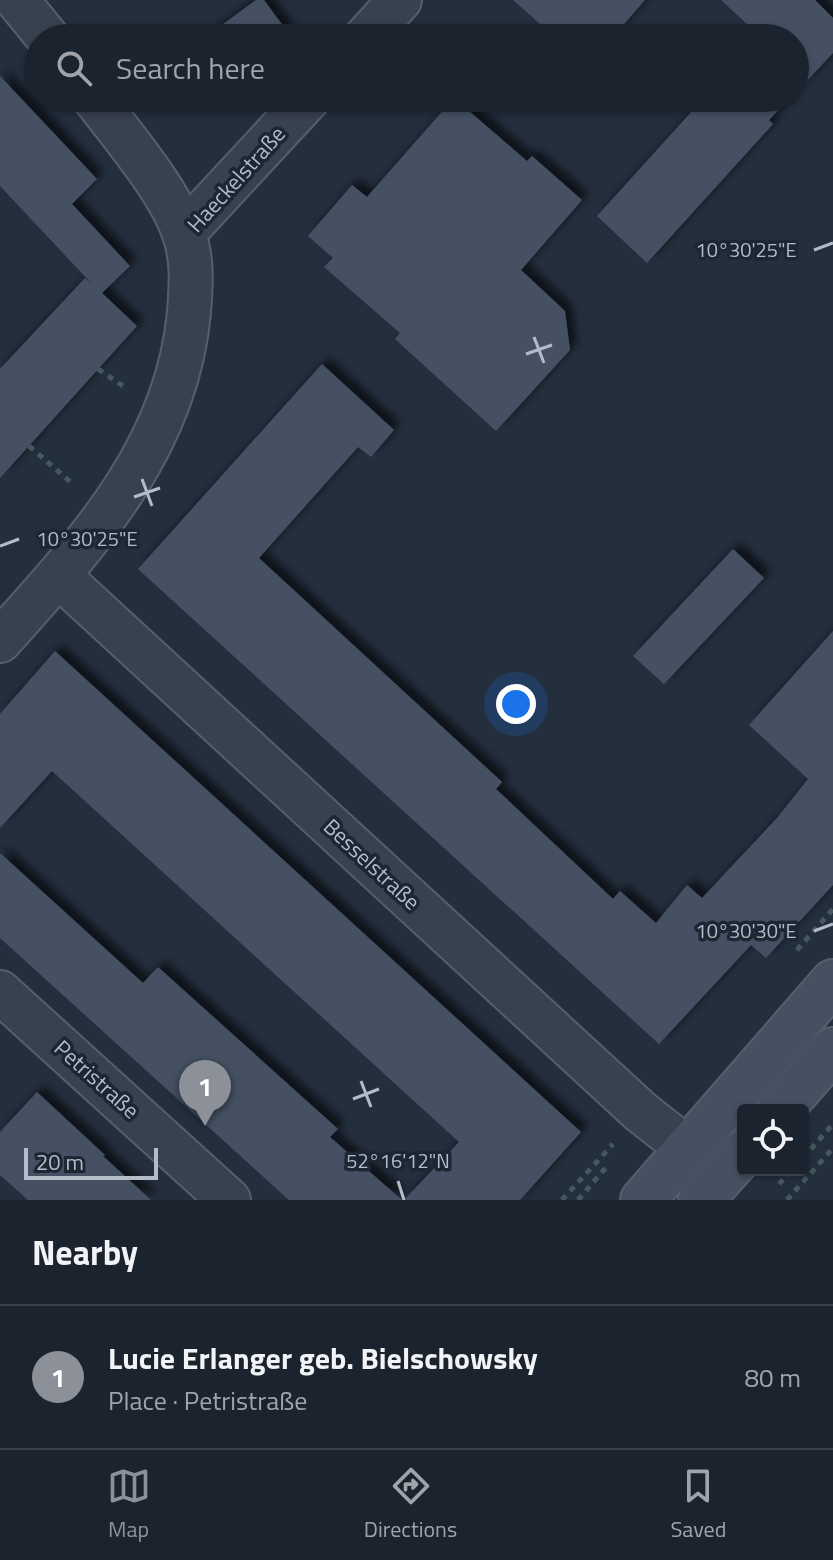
<!DOCTYPE html>
<html lang="en">
<head>
<meta charset="utf-8">
<style>
	body { margin:0; font-family:"Titillium Web",sans-serif; background:#242b36; color:#f1f3f6 }
	.controls { position:absolute; right:24px; bottom:24px; display:grid; overflow:hidden; border-radius:8px; box-shadow:0 2px 6px #0004 }
	.controls button { width:72px; height:72px; display:grid; place-items:center; padding:0; border:0; border-bottom:2px solid #39404a; background:#1b232e; color:#f1f3f6; font:40px sans-serif }
	.scale { position:absolute; left:24px; bottom:20px; width:134px; box-sizing:border-box; padding-left:8px; border:4px solid #b4bcc9; border-top:0; font-size:22px; line-height:28px; white-space:nowrap; color:#b4bcc9; -webkit-text-stroke:6px #1d2633; paint-order:stroke }
	.you { position:absolute; left:516px; top:704px; width:28px; height:28px; margin:-20px; border:6px solid #fff; border-radius:50%; background:#1a73e8; box-shadow:0 0 0 12px #1a73e833 }
	.badge { display:grid; place-items:center; width:52px; height:52px; border-radius:50%; background:#8c9099; color:#fff; font-size:26px; font-weight:700 }
	.pin { position:absolute; translate:-50% -66px; filter:drop-shadow(0 2px 4px #0008) }
	.pin::after { content:''; position:absolute; top:42px; width:28px; height:24px; background:inherit; clip-path:polygon(0 0,100% 0,50% 100%) }
	.list { margin:0; padding:0; list-style:none }
	h2 { display:flex; justify-content:space-between; align-items:center; height:104px; margin:0; padding:0 32px; font-size:34px }
	h2 small { font-size:26px; font-weight:400; color:#a0a4aa }
	.list li { display:grid; grid-template-columns:52px 1fr auto; gap:24px; align-items:center; box-sizing:border-box; height:144px; padding:0 32px; border-top:2px solid #39404a }
	.list b { display:block; font-size:30px; white-space:nowrap }
	.list p { margin:0; font-size:26px; white-space:nowrap; color:#a0a4aa }
	.list em { font-size:26px; font-style:normal; color:#a0a4aa }
	.icon { flex:none; width:44px; height:44px; fill:none; stroke:currentColor; stroke-width:2; stroke-linecap:round; stroke-linejoin:round }
	.map { position:relative; flex:none; width:833px; height:1200px; overflow:hidden }
	.search { position:absolute; background:#1b232e; box-shadow:0 2px 6px #0004; left:24px; right:24px; top:24px; height:88px; display:flex; align-items:center; gap:20px; box-sizing:border-box; padding:0 28px; border-radius:44px; color:#a0a4aa; font-size:30px }
	.sheet { height:248px; background:#1b232e }
	nav { display:flex; justify-content:space-around; align-items:center; box-sizing:border-box; height:112px; border-top:2px solid #39404a; background:#1b232e; font-size:22px; color:#a0a4aa }
	nav a { display:grid; justify-items:center; gap:4px }
	nav .on { color:#8c9099 }
	.map>svg:first-child { display:block }
	.building { fill:#455162; filter:url(#shadow) }
	.lines { fill:none; stroke-linecap:round; stroke-linejoin:round }
	.minor-casing { stroke:#565f6c; stroke-width:46 }
	.secondary-casing { stroke:#565f6c; stroke-width:48 }
	.path { stroke:#44595c; stroke-width:5; stroke-dasharray:6 6; stroke-linecap:butt }
	.minor { stroke:#38414e; stroke-width:42 }
	.secondary { stroke:#465061; stroke-width:44 }
	.ticks { fill:none; stroke:#b4bcc9; stroke-width:3 }
	.labels { text-anchor:middle; stroke-width:7; stroke-linejoin:round; paint-order:stroke }
	.street-label { font-size:22px; fill:#b4bcc9; stroke:#1d2633 }
	.ticks-label { font-size:20px; text-anchor:middle; fill:#b4bcc9; stroke:#1d2633; stroke-width:7; stroke-linejoin:round; paint-order:stroke }
</style>
</head>
<body>
<div class="map">
<svg width="833" height="1200" viewBox="0 0 833 1200">
	<defs>
		<filter id="shadow"><feDropShadow dx="7" dy="-7" stdDeviation="4" flood-color="#0009"/></filter>
	</defs>
	<rect width="100%" height="100%" fill="#242f3e"/>
	<!-- building -->
	<g class="building">
		<polygon points="256,0 264,0 292,38 204,38"/>
		<polygon points="513,0 645,0 612,38 556,38"/>
		<polygon points="721,0 815,0 833,18 833,53 802,86 795,80 795,38 756,38 759,35"/>
		<polygon points="0,76 97,179 72,204 130,266 102,293 137,326 0,478 0,369 85,278 92,284 0,186"/>
		<polygon points="454,98 527,161 532,156 582,200 521,270 565,311 570,350 496,431 395,339 400,333 324,267 333,258 308,236 352,185 367,197"/>
		<polygon points="704,98 790,98 769,120 773,124 647,263 597,216"/>
		<polygon points="322,364 394,430 371,457 358,447 259,558 502,782 496,789 613,899 620,891 656,923 687,885 702,898 777,818 808,779 749,725 833,631 833,885 766,958 751,945 659,1044 138,569"/>
		<polygon points="733,549 764,578 664,684 633,656"/>
		<polygon points="55,651 581,1132 520,1200 404,1200 459,1142 52,771 0,828 0,714"/>
		<polygon points="0,853 143,983 158,967 338,1129 330,1137 402,1200 289,1200 0,938"/>
		<polygon points="37,1092 105,1155 103,1156 151,1200 28,1200 0,1175 0,1132"/>
	</g>
	<g class="lines">
		<!-- minor casing -->
		<g class="minor-casing">
			<g id="minor">
				<polyline points="17,0 48,38"/>
				<polyline points="365,38 400,0"/>
				<polyline points="184,233 309,98"/>
				<polyline points="59,576 641,1112 688,1149"/>
				<path d="M0 641C87 544 177 448 189 312 191 286 193 259 184 234 171 192 121 134 94 98"/>
				<polyline points="0,992 229,1200"/>
			</g>
		</g>
		<!-- secondary casing -->
		<g class="secondary-casing">
			<g id="secondary">
				<polyline points="780,1110 833,1050"/>
				<polyline points="643,1200 833,982"/>
				<polyline points="701,1200 743,1153"/>
			</g>
		</g>
		<!-- path -->
		<g class="path">
			<polyline points="98,369 126,388"/>
			<polyline points="29,446 73,484"/>
			<polyline points="797,950 833,909"/>
			<polyline points="803,1158 833,1124"/>
			<polyline points="779,1184 792,1170"/>
			<polyline points="562,1200 613,1144"/>
			<polyline points="578,1200 608,1165"/>
			<polyline points="787,1200 833,1148"/>
		</g>
		<!-- minor -->
		<use href="#minor" class="minor"/>
		<!-- secondary -->
		<use href="#secondary" class="secondary"/>
	</g>
	<!-- ticks -->
	<path class="ticks" d="M814 250 833 243M534 337 544 363M526 354 552 345M142 479 152 506M134 497 160 488M0 546 19 539M814 931 833 924M361 1081 371 1107M353 1099 379 1089M398 1181 404 1200"/>
	<g class="labels">
		<!-- street labels -->
		<g class="street-label">
			<text transform="translate(236 179) rotate(-48)" y="8">Haeckelstraße</text>
			<text transform="translate(372 864) rotate(43)" y="8">Besselstraße</text>
			<text transform="translate(97 1079) rotate(42)" y="8">Petristraße</text>
		</g>
	</g>
	<g class="ticks-label">
		<text x="746" y="257">10°30'25"E</text>
		<text x="87" y="546">10°30'25"E</text>
		<text x="746" y="938">10°30'30"E</text>
		<text x="398" y="1168">52°16'12"N</text>
	</g>
</svg>
<div class="controls">
<button><svg class="icon" aria-label="locate" viewBox="0 0 24 24"><circle cx="12" cy="12" r="6"/><path d="M12 2v4M12 18v4M2 12h4M18 12h4"/></svg></button>
</div>
<div class="scale">20 m</div>
<div class="you"></div>
<div class="pin badge" style="left:205px;top:1126px">1</div>
<div class="search"><svg class="icon" aria-label="search" viewBox="0 0 24 24"><circle cx="10" cy="10" r="6"/><path d="M15 15l6 6"/></svg>Search here</div>
</div>
<section class="sheet">
<h2>Nearby<small></small></h2>
<ul class="list">
<li><span class="badge">1</span><div><b>Lucie Erlanger geb. Bielschowsky</b><p>Place · Petristraße</p></div><em>80 m</em></li>
</ul>
</section>
<nav>
<a class="on"><svg class="icon" aria-label="map" viewBox="0 0 24 24"><path d="M3 6l6-2 6 2 6-2v14l-6 2-6-2-6 2zM9 4v14M15 6v14"/></svg>Map</a>
<a><svg class="icon" aria-label="directions" viewBox="0 0 24 24"><path d="M12 3l9 9-9 9-9-9zM9 14v-3h6M13 9l2 2-2 2"/></svg>Directions</a>
<a><svg class="icon" aria-label="saved" viewBox="0 0 24 24"><path d="M7 4h10v16l-5-4-5 4z"/></svg>Saved</a>
</nav>
</body>
</html>
